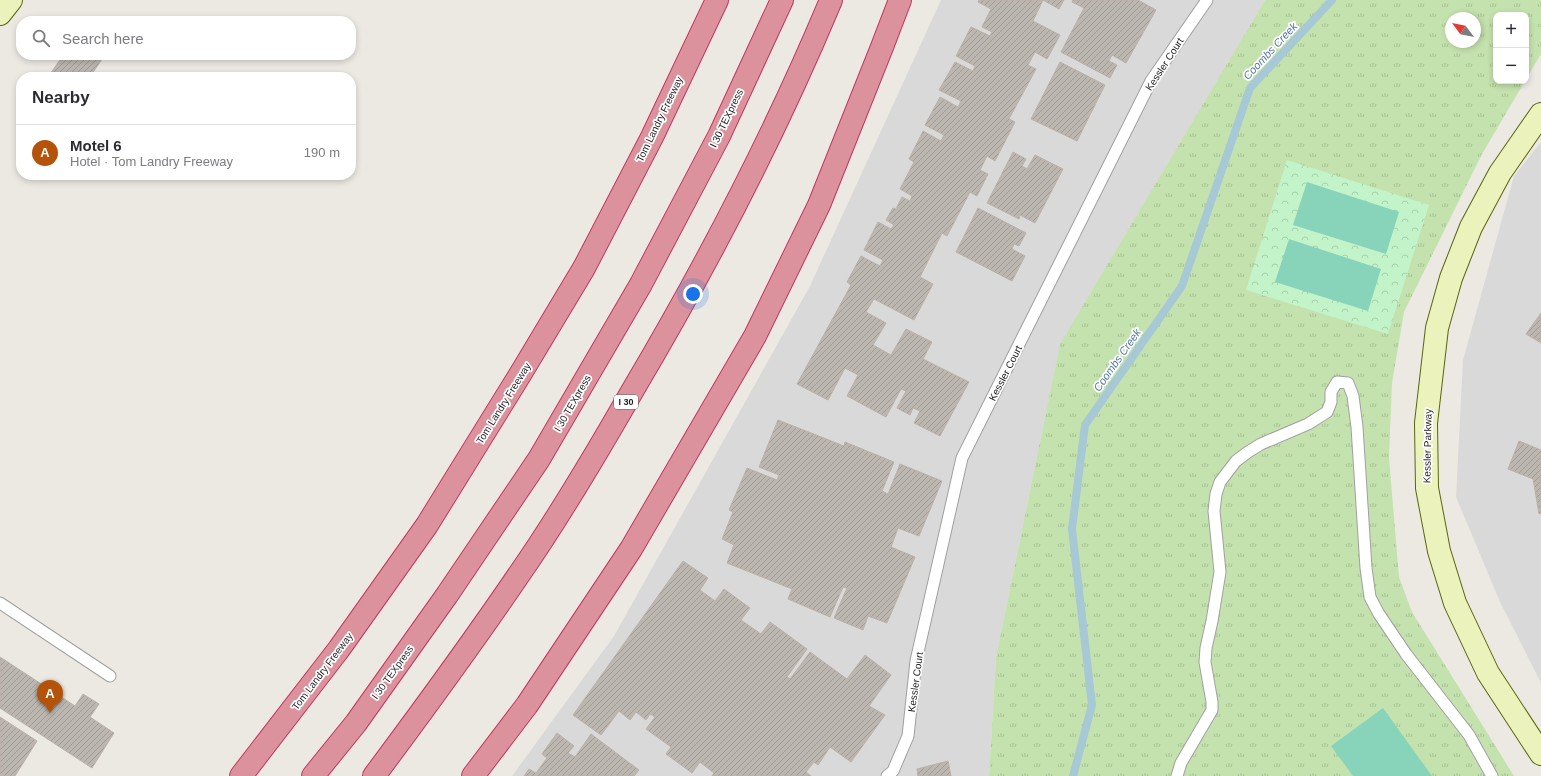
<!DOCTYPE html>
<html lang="en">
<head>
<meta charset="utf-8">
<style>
	body { margin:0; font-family:Helvetica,sans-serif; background:#f7f7f7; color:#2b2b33 }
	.controls { position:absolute; right:12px; top:12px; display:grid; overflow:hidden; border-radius:8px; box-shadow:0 2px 6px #0003 }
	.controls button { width:36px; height:36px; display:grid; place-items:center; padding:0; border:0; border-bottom:1px solid #e1e1e2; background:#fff; color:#2b2b33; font:20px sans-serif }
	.compass { position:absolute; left:1445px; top:12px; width:36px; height:36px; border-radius:50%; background:#fff; box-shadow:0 2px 6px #0003; rotate:302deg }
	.you { position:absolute; left:693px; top:294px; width:14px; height:14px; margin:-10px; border:3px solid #fff; border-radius:50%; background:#1a73e8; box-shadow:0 0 0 6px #1a73e833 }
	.badge { display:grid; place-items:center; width:26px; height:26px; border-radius:50%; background:#b45309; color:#fff; font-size:13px; font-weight:700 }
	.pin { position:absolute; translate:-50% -33px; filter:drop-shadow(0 1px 2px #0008) }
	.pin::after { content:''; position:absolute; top:21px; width:14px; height:12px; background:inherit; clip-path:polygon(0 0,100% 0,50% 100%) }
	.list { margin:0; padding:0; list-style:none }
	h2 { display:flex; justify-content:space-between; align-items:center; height:52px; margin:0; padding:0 16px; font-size:17px }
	h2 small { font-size:13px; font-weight:400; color:#7c7c81 }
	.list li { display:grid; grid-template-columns:26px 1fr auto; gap:12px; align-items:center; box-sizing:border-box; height:56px; padding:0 16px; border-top:1px solid #e1e1e2 }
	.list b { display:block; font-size:15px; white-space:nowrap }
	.list p { margin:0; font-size:13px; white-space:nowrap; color:#7c7c81 }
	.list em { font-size:13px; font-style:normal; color:#7c7c81 }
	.icon { flex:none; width:22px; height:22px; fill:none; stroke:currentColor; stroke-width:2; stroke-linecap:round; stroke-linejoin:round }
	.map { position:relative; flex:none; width:1541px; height:776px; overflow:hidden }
	.search { position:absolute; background:#fff; box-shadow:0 2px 6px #0003; left:16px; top:16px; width:340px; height:44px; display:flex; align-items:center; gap:10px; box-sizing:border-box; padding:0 14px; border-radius:16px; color:#7c7c81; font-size:15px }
	.panel { position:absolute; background:#fff; box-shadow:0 2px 6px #0003; left:16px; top:72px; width:340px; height:108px; border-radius:16px }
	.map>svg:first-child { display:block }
	.residential { fill:#dad9d9 }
	.grass { fill:url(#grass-tufts); fill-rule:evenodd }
	.park { fill:url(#park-crowns) }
	.pitch { fill:#88d4ba }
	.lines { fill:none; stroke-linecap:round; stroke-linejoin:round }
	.stream { stroke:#a7c9d6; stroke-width:8 }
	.building { fill:url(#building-hatch); stroke:#bcb1a7 }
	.lane-casing { stroke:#a0a0a0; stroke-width:13 }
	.secondary-casing { stroke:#596610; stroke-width:24 }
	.highway-casing { stroke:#c43660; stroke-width:24 }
	.lane { stroke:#fff; stroke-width:11 }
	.secondary { stroke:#ecf2bb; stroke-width:22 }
	.highway { stroke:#dc929c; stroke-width:22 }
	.labels { text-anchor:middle; stroke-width:3.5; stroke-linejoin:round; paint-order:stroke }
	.shield { fill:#fff; stroke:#606060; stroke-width:1 }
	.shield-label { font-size:9px; font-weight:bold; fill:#1c1c1c }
	.street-label { font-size:10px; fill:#1c1c1c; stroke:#fff }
	.water-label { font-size:11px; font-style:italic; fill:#5376a1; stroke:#fff }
</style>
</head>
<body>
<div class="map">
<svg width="1541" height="776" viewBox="0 0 1541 776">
	<defs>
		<pattern id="grass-tufts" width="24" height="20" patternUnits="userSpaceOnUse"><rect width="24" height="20" fill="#c4e2ad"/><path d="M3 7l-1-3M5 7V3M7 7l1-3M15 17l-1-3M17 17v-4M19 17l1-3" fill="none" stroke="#a8c194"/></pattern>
		<pattern id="park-crowns" width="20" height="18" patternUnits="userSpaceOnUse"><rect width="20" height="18" fill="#c3f3c9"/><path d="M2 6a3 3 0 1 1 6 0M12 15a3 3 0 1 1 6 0" fill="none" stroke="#a7d0ac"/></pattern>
		<pattern id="building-hatch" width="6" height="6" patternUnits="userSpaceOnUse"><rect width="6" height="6" fill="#bcb6b0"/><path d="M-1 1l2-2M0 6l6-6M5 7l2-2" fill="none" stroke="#a19c97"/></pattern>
	</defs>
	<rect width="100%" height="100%" fill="#ece9e3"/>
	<!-- residential -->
	<g class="residential">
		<polygon points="941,0 1265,0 1060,345 996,657 989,776 512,776 614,636 810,286"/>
		<polygon points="1541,142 1541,683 1500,602 1456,497 1463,360 1514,176"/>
	</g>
	<!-- grass -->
	<path class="grass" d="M1265 0H1541V54L1526 79V15H1496V81H1525L1482 154 1404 312 1392 383 1389 458 1399 577 1412 612 1514 776H989L996 657 1060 344ZM1451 18H1475V42H1451Z"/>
	<!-- park -->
	<polygon class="park" points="1287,160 1429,205 1388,334 1246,290"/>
	<!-- pitch -->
	<g class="pitch">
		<polygon points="1307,182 1399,212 1386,254 1293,225"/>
		<polygon points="1289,239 1381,269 1368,311 1275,282"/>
		<polygon points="1383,708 1432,776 1353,776 1331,746"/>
	</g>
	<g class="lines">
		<!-- stream -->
		<polyline class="stream" points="1073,776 1092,705 1072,529 1085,425 1182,286 1250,88 1332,0"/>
	</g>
	<!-- building -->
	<g class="building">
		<polygon points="979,0 1064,0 1059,9 1043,0 1033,21 1060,35 1047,59 1035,52 1028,65 1036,69 1009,119 1015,122 995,161 987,156 980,170 988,174 977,196 970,192 947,236 942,233 920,277 933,284 914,320 874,299 866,312 886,323 873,345 891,355 906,329 932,342 923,359 969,382 940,436 914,423 920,411 913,408 910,415 897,408 906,391 901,389 886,417 847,396 858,375 845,368 828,400 797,384 851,285 847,282 861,256 880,266 883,260 864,250 878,222 891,229 894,225 886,220 893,208 896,209 902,197 910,201 912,196 900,189 914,162 909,159 923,131 941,141 944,135 925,125 940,97 958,107 961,101 939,90 955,62 973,71 975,66 956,56 971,27 990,36 992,32 982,27 991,9 978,2"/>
		<polygon points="1073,0 1138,0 1156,10 1126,63 1112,55 1109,61 1117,65 1110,78 1061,52 1084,8 1072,2"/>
		<polygon points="60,55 96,55 102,59 90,77 80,71 76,77 48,77 62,57"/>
		<polygon points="1060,62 1105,85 1077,141 1031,119"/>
		<polygon points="1013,152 1026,159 1022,166 1027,169 1035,155 1063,169 1035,223 1020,215 1019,219 987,203"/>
		<polygon points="978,208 1026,233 1019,246 1014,244 1012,249 1025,256 1012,281 956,252"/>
		<polygon points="1541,313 1541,343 1526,334"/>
		<polygon points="778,420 844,446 845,442 894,462 882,491 888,494 900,464 942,481 919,536 898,528 891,547 915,557 887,623 868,616 863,630 834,618 847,588 843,587 830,617 788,599 792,589 727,563 734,545 722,539 733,512 729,510 747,468 777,480 779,475 759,467"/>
		<polygon points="1519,441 1541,450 1541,513 1539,514 1533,479 1508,469"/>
		<polygon points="683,561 708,578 700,590 715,601 724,589 750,608 741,620 761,634 770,622 807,649 787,677 790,679 810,652 847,679 865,655 891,675 869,706 885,715 851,762 830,747 818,765 814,762 806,772 811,776 712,776 714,773 700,762 692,773 666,754 671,747 646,729 655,717 650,714 646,720 636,712 630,720 619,711 601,735 573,715"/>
		<polygon points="0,657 75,706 83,694 99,704 90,717 114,733 92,768 0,708"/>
		<polygon points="0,717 37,741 15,776 0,776"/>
		<polygon points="557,733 574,746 568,753 575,757 591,734 639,770 634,776 524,776 529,769 536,773 547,758 542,754"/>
		<polygon points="948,761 951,776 918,776 917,769"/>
	</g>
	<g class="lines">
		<!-- lane casing -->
		<g class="lane-casing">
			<g id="lane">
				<polyline points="0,603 110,676"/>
				<polyline points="887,776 893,771 908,736 916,661 962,458 1151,81 1207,0"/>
				<polyline points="1177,776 1181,763 1212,710 1212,702 1205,662 1206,648 1212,621 1220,572 1214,511 1216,494 1220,482 1236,461 1248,452 1261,444 1308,424 1327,412 1331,402 1331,392 1337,382 1348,383 1353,396 1357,427 1366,568 1370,597 1379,614 1406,654 1469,735 1492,776"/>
			</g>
		</g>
		<!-- secondary casing -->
		<g class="secondary-casing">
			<g id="secondary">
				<polyline points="0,14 11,0"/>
				<polyline points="1541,114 1500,173 1471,227 1451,278 1437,328 1426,423 1427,488 1439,551 1455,603 1488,673 1541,754"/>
			</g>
		</g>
		<!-- highway casing -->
		<g class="highway-casing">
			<g id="highway">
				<polyline points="241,776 339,649 427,525 521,373 584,268 652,137 717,0"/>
				<polyline points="313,776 356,723 447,595 539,459 641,284 719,136 782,0"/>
				<path d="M374 776C424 709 473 642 520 573 561 514 598 451 634 388 708 263 775 134 831 0"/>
				<polyline points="473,776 527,705 631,549 755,336 819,205 882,47 900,0"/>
			</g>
		</g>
		<!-- lane -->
		<use href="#lane" class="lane"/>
		<!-- secondary -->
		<use href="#secondary" class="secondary"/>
		<!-- highway -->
		<use href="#highway" class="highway"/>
	</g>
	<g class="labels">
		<!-- shield labels -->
		<rect class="shield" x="614" y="395" width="24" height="14" rx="3"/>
		<g class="shield-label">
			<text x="626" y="405">I 30</text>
		</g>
		<!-- street labels -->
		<g class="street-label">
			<text transform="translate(1164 64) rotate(-57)" y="4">Kessler Court</text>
			<text transform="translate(726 118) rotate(-64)" y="4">I 30 TEXpress</text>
			<text transform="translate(659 119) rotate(-64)" y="4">Tom Landry Freeway</text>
			<text transform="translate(1005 373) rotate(-63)" y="4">Kessler Court</text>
			<text transform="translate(503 403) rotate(-58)" y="4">Tom Landry Freeway</text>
			<text transform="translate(572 403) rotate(-60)" y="4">I 30 TEXpress</text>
			<text transform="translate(1427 446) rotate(-89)" y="4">Kessler Parkway</text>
			<text transform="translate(322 671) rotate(-53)" y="4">Tom Landry Freeway</text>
			<text transform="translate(392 672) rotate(-54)" y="4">I 30 TEXpress</text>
			<text transform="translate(915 682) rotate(-82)" y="4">Kessler Court</text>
		</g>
		<!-- water labels -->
		<g class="water-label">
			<text transform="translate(1270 51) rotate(-47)" y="4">Coombs Creek</text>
			<text transform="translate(1117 360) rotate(-55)" y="4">Coombs Creek</text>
		</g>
	</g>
</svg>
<div class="controls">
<button>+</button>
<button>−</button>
</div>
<svg class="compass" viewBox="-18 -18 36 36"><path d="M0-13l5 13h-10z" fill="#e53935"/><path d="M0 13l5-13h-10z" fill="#7c7c81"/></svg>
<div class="you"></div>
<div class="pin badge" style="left:50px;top:713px">A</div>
<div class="search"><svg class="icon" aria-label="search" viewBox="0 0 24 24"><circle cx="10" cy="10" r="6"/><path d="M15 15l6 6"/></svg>Search here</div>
<section class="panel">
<h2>Nearby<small></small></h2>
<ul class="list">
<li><span class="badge">A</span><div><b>Motel 6</b><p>Hotel · Tom Landry Freeway</p></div><em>190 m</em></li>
</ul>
</section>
</div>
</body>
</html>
